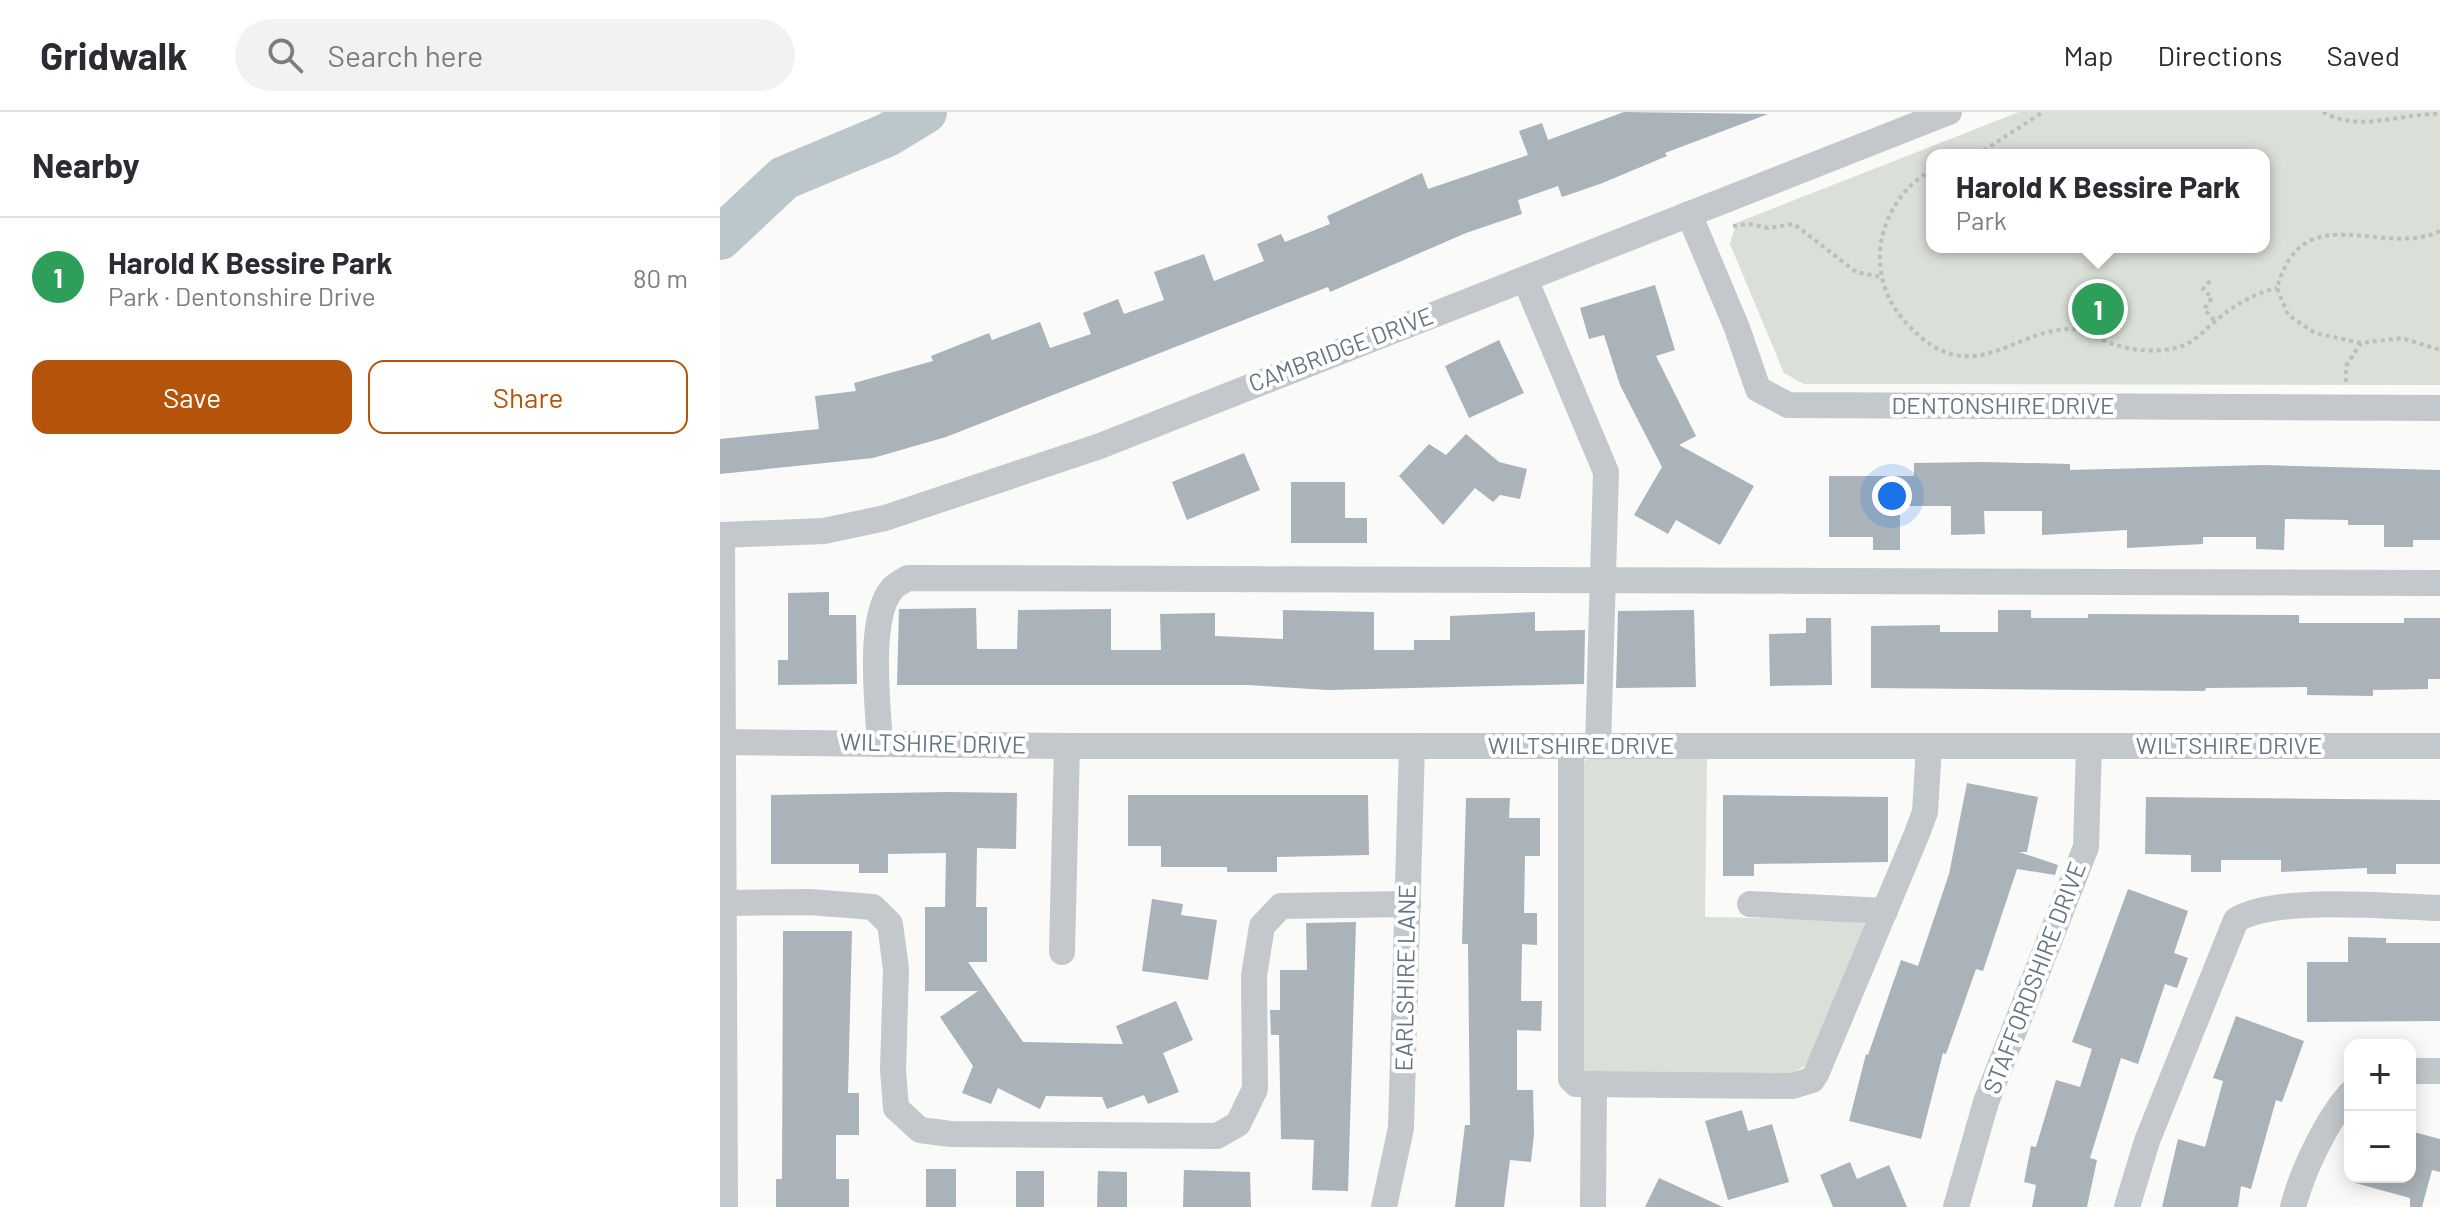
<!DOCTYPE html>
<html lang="en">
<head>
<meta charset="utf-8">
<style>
	body { margin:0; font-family:Barlow,sans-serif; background:#f2f2f3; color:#2b2b33 }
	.controls { position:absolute; right:24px; bottom:24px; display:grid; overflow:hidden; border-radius:16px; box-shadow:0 4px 20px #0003 }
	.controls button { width:72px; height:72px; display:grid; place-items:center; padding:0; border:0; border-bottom:2px solid #e1e1e2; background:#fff; color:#2b2b33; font:40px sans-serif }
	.you { position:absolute; left:1172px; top:384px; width:28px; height:28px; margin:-20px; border:6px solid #fff; border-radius:50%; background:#1a73e8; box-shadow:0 0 0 12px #1a73e833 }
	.badge { display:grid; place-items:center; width:52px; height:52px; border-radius:50%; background:#b45309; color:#fff; font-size:26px; font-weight:700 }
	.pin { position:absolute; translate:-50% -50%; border:4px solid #fff; box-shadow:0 2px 8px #0006 }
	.popup { position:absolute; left:1206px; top:37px; width:344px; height:104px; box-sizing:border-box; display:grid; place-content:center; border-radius:16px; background:#fff; filter:drop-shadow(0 2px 6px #0005); font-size:26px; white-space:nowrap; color:#7c7c81 }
	.popup b { font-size:30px; color:#2b2b33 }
	.popup::after { content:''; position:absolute; left:50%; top:100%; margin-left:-16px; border:16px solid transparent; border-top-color:#fff }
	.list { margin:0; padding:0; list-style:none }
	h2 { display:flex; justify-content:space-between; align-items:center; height:104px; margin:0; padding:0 32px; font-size:34px }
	h2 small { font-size:26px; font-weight:400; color:#7c7c81 }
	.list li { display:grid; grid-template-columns:52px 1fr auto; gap:24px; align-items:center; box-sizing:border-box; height:120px; padding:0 32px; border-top:2px solid #e1e1e2 }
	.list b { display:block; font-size:30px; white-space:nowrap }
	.list p { margin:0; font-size:26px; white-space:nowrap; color:#7c7c81 }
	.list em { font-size:26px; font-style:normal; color:#7c7c81 }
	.actions { display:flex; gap:16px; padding:24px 32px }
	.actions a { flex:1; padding:18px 0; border:2px solid #b45309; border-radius:16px; text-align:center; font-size:28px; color:#b45309 }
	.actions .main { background:#b45309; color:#fff }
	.icon { flex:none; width:44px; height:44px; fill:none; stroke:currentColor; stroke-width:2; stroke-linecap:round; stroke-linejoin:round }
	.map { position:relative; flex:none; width:1720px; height:1095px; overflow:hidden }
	header { display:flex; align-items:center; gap:48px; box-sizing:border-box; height:112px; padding:0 40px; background:#fff; border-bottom:2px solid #e1e1e2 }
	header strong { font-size:38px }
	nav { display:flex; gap:44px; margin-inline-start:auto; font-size:28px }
	.search { width:560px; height:72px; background:#f2f2f3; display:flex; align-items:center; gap:20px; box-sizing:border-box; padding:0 28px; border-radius:44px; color:#7c7c81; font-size:30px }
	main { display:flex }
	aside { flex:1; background:#fff }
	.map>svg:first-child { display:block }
	.green { fill:#dadfd7; fill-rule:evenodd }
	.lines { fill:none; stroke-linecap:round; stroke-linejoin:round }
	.river { stroke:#bbc7cb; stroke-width:44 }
	.building { fill:#aab3b9 }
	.path { stroke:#bbbfc2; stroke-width:4; stroke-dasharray:4 4; stroke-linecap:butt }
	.minor { stroke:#c3c8cc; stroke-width:26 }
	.labels { text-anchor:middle; stroke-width:8; stroke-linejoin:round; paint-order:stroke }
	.street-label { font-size:24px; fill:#657683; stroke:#fff }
</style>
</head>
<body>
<header>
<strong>Gridwalk</strong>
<div class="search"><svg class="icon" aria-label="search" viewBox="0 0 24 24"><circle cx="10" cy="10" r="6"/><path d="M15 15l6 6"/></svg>Search here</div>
<nav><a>Map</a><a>Directions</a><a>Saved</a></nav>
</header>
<main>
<aside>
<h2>Nearby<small></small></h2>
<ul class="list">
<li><span class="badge" style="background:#2e9e5b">1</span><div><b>Harold K Bessire Park</b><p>Park · Dentonshire Drive</p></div><em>80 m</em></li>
</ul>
<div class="actions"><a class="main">Save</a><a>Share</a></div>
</aside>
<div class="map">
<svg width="1720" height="1095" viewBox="0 0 1720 1095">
	<rect width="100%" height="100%" fill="#fafaf8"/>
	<!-- green -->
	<g class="green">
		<path d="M1299 0H1720V273L1084 272 1064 261 1010 132 1016 111ZM1544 43V135H1212V43Z"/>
		<polygon points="877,645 987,646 985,805 1142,808 1148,818 1097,947 1062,967 860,962 861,658 865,648"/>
	</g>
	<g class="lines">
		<!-- river -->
		<polyline class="river" points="0,126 64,66 167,23 205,0"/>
	</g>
	<!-- building -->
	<g class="building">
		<polygon points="904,0 1048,2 945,41 947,44 880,72 842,85 838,74 798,88 802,102 746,121 610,180 608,175 226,325 153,346 0,362 0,327 99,317 95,284 136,279 134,271 213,249 211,244 269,221 272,228 320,210 330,236 371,222 363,201 398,187 404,202 444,188 434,160 484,142 494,169 544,149 537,132 561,122 565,130 610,112 607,104 702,61 708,77 808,43 799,19 822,11 828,28"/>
		<polygon points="935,173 955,238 936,244 976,324 959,333 1034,374 1000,433 956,408 948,422 914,403 942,355 900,273 884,223 869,227 860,196"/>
		<polygon points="779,228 804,281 749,306 725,254"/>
		<polygon points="746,322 779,350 807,357 800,387 780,383 773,390 755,376 723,413 679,364 709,332 726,343"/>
		<polygon points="524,341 540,378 467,408 452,370"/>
		<polygon points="1264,350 1350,352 1350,358 1544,353 1720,358 1720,428 1693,428 1693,435 1664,435 1664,413 1628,413 1628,408 1565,407 1564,438 1536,437 1536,425 1483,425 1483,432 1407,436 1407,418 1322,423 1322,399 1264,399 1265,422 1231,423 1231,394 1180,394 1180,438 1153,438 1153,425 1109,425 1109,364 1194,364 1194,351"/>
		<polygon points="571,370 625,370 625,406 647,406 647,431 571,431"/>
		<polygon points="109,480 109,503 136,503 137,572 58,573 58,548 68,548 68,481"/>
		<polygon points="256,496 257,537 297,537 298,498 391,497 391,538 441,538 440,502 495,501 495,524 563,527 563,498 654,500 654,538 694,538 694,528 730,528 730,504 815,500 815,519 865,518 864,572 608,578 528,573 177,573 179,497"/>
		<polygon points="974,498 976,575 896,576 898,499"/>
		<polygon points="1278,498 1311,498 1311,506 1368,506 1368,502 1579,503 1579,511 1684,511 1684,506 1720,506 1720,567 1708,567 1708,577 1653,578 1653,584 1587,583 1587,575 1486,576 1485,579 1151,576 1151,514 1220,513 1220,520 1278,520"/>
		<polygon points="1086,506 1111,506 1112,573 1050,574 1049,522 1086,521"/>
		<polygon points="1247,671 1318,685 1307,740 1299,740 1338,753 1335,763 1297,757 1263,859 1256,857 1226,942 1223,941 1201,1027 1129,1009 1146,942 1148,943 1181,848 1198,854 1229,762"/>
		<polygon points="227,680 297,681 296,737 257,736 256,795 267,795 267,850 248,850 303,930 403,932 396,914 456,889 473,928 443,941 459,980 428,992 424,983 387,997 382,985 326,984 320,997 278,976 271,992 242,981 253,954 220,905 258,879 205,879 205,795 225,795 226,741 168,742 168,761 139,761 139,752 51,752 51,683"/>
		<polygon points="408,683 648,683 649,743 557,745 557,760 507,760 507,755 441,755 441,734 408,734"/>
		<polygon points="1003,683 1168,685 1168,750 1034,752 1034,764 1003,764"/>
		<polygon points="1426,685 1720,688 1720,752 1676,752 1676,762 1647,762 1647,756 1561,760 1561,748 1501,748 1501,760 1471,760 1471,743 1425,742"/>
		<polygon points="746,686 790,686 789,706 820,706 820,744 805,744 804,801 817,801 817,833 802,832 801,889 822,889 821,919 797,918 797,978 813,978 814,1022 811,1050 790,1048 784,1095 735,1095 745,1013 750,1013 748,832 742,832"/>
		<polygon points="1408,777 1468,799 1454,841 1468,846 1457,876 1445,872 1418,952 1401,946 1370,1046 1377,1048 1367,1095 1312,1095 1316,1073 1304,1070 1311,1034 1316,1035 1336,968 1360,975 1372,937 1352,930"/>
		<polygon points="432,787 463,792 461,803 497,808 488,868 422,859"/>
		<polygon points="636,810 628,1079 592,1078 594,1028 561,1027 559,923 551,923 550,898 560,898 560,858 587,858 586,811"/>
		<polygon points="63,819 132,819 128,981 139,981 139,1023 116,1023 116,1067 129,1067 129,1095 56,1095 56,1067 62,1067"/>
		<polygon points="1628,825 1666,826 1666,831 1720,831 1720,909 1587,910 1587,850 1628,850"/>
		<polygon points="1516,904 1584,929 1562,990 1556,988 1531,1077 1521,1074 1518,1095 1442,1095 1458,1027 1485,1035 1503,969 1493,966"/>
		<polygon points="1022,998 1028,1019 1052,1012 1069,1070 1008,1088 985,1009"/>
		<polygon points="1690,1019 1720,1027 1720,1060 1712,1058 1702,1095 1690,1095 1690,1086 1635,1071 1636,1065 1690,1065"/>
		<polygon points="1130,1050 1137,1067 1169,1053 1187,1095 1113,1095 1100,1063"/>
		<rect x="206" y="1057" width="30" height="38"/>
		<polygon points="464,1058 530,1060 531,1095 463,1095"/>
		<rect x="296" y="1059" width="28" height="36"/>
		<polygon points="378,1059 407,1060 407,1095 377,1095"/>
		<polygon points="939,1066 1003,1095 925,1095"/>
	</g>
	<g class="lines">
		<!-- path -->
		<g class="path">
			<path d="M1603 0C1638 21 1681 1 1720 2"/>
			<polyline points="1257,43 1323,0"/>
			<path d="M1212 58C1180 75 1158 113 1160 149 1161 175 1171 195 1189 214 1253 281 1292 216 1353 217 1366 218 1375 225 1387 230 1409 238 1435 242 1459 235 1473 231 1483 220 1493 211 1513 194 1532 182 1557 176"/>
			<polyline points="1013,114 1030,112 1048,116 1074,112 1136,160 1161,165"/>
			<path d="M1720 119C1662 147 1583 82 1557 176L1568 203 1595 221 1641 231 1682 226 1720 238"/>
			<polyline points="1490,169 1483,177 1492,186 1484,197 1495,209"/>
			<polyline points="1626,270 1626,254 1641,231"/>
		</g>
		<!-- minor -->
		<g class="minor">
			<polyline points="969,102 1017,216 1038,277 1068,293 1720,296"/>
			<polyline points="805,167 886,360 878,634"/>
			<polyline points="0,423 104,419 165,406 380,334 1229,0"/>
			<polyline points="2,423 5,1095"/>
			<polyline points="2,630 347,634 1720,634"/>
			<path d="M160 632C158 594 147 506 172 477 176 472 183 469 188 466L1720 471"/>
			<polyline points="851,634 851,967 856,972 1072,974 1092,968 1097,960 1196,724 1205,700 1209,634"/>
			<polyline points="3,791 90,790 153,795 170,812 176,857 173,958 176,996 200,1018 231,1022 497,1024 518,1012 535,977 534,864 542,814 561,794 688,792"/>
			<polyline points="1030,792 1165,799"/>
			<polyline points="342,840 347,634"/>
			<polyline points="1690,959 1720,959"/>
			<polyline points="664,1095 681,1016 692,634"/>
			<polyline points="873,1095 874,972"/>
			<polyline points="1236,1095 1266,990 1366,735 1369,634"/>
			<path d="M1407 1095 1427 1029 1516 808C1557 783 1669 795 1720 796"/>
			<path d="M1573 1095C1582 1060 1606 1009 1630 982"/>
		</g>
	</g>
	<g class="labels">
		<!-- street labels -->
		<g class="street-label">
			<text transform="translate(621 238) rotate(-21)" y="8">CAMBRIDGE DRIVE</text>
			<text x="1283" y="302">DENTONSHIRE DRIVE</text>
			<text transform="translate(213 632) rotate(1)" y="8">WILTSHIRE DRIVE</text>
			<text x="861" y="642">WILTSHIRE DRIVE</text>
			<text x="1509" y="642">WILTSHIRE DRIVE</text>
			<text transform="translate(686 866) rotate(-89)" y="8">EARLSHIRE LANE</text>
			<text transform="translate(1315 866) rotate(-69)" y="8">STAFFORDSHIRE DRIVE</text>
		</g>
	</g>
</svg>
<div class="controls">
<button>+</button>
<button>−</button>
</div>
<div class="you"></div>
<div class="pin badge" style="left:1378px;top:197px;background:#2e9e5b">1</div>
<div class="popup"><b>Harold K Bessire Park</b>Park</div>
</div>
</main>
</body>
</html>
